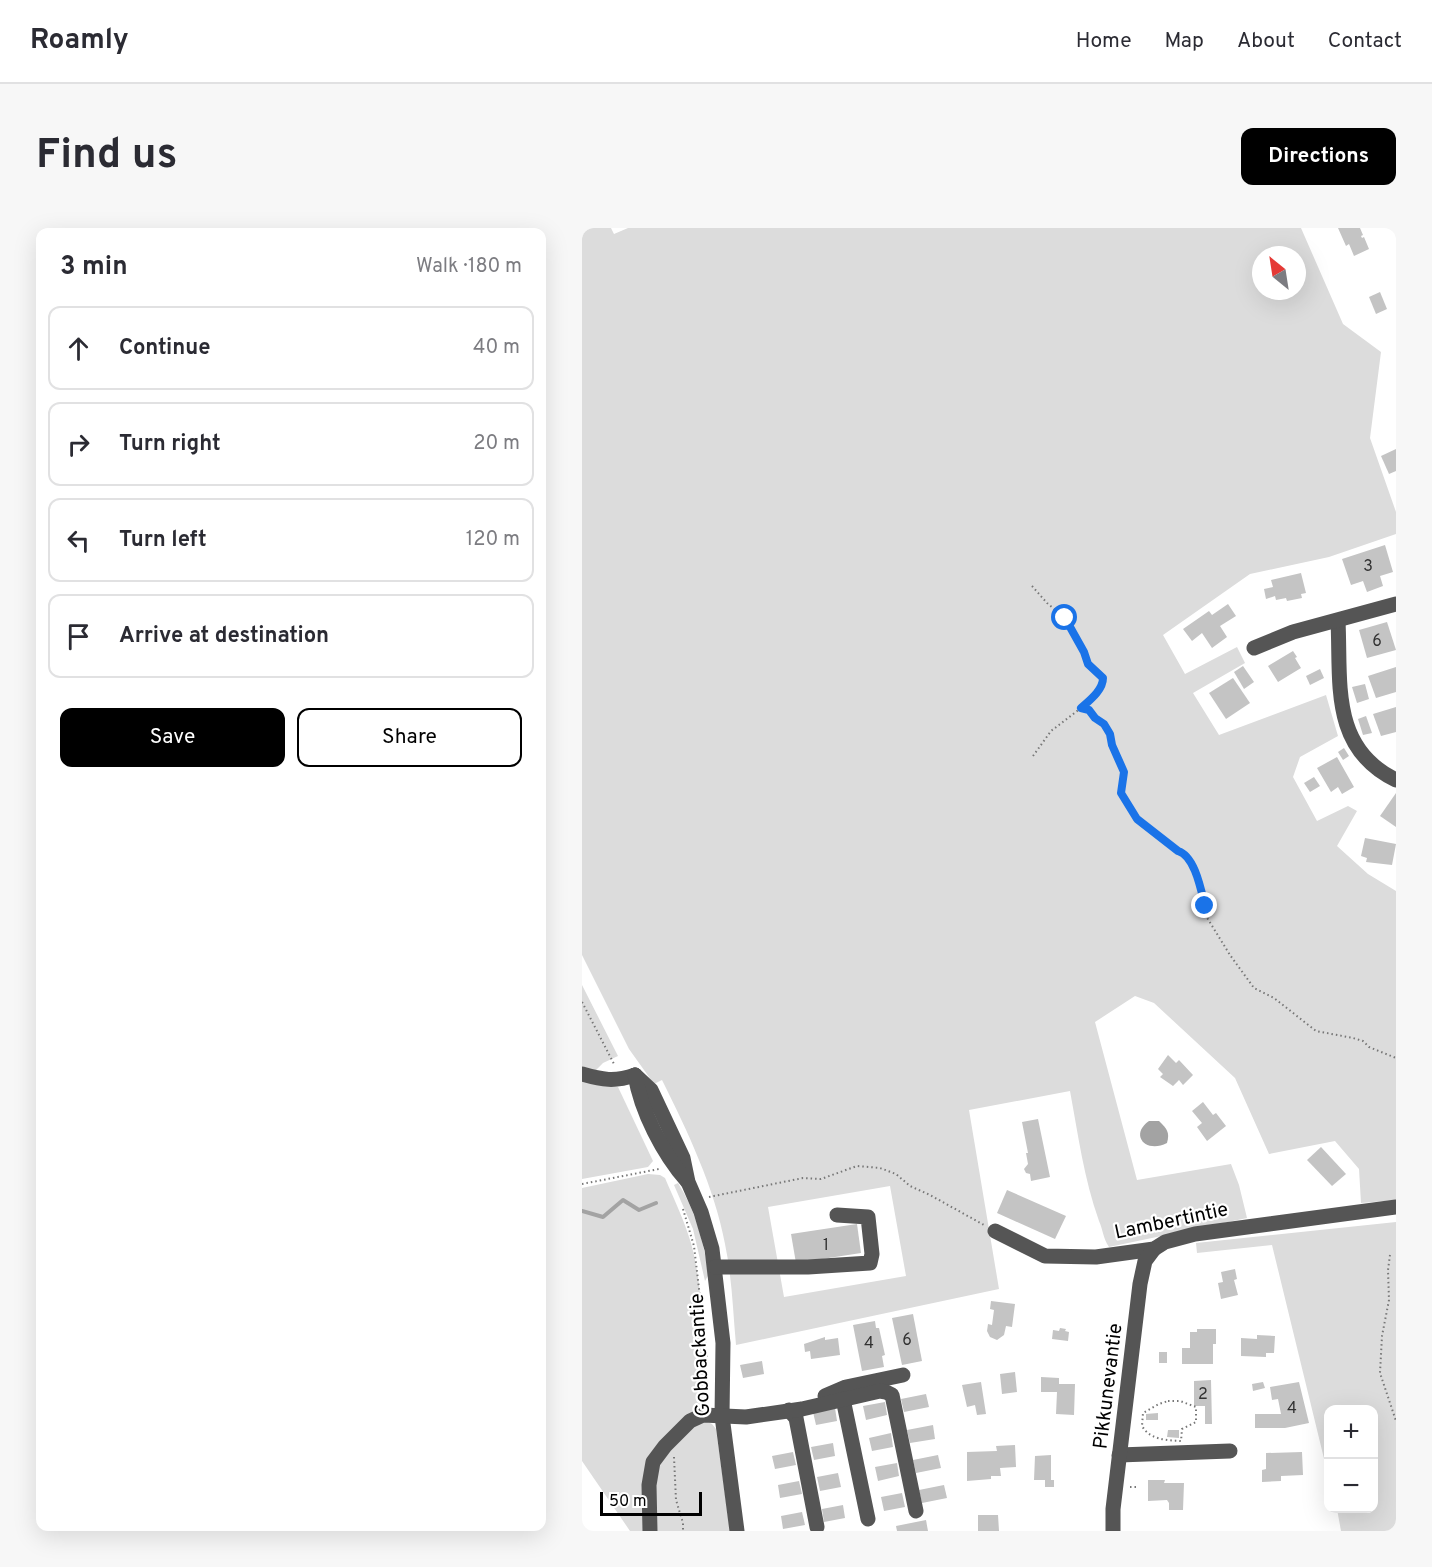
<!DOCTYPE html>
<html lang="en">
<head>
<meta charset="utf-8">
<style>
	body { margin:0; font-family:Overpass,sans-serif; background:#f7f7f7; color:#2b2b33 }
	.controls { position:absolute; right:18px; bottom:18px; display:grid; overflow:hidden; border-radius:12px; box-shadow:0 6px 24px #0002 }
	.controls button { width:54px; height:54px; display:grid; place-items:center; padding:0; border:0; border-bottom:2px solid #e1e1e2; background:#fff; color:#2b2b33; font:30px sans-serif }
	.compass { position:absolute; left:670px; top:18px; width:54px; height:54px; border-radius:50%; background:#fff; box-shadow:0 6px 24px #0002; rotate:330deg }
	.scale { position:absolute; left:18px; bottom:15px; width:102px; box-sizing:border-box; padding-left:6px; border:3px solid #000; border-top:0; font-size:16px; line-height:21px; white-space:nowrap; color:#000; -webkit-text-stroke:4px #fff; paint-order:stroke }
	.stop { position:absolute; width:18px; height:18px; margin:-14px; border:4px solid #1a73e8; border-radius:50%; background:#fff }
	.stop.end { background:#1a73e8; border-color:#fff; box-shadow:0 2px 6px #0008 }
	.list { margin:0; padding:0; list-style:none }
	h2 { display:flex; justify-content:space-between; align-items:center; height:78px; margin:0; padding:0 24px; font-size:26px }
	h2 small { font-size:20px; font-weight:400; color:#7c7c81 }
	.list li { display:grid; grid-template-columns:39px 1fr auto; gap:18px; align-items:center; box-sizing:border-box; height:84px; margin:0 12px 12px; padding:0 12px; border:2px solid #e1e1e2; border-radius:12px }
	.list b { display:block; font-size:22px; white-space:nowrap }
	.list em { font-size:20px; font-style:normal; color:#7c7c81 }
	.actions { display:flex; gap:12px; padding:18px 24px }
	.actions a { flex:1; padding:14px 0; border:2px solid #000; border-radius:12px; text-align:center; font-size:21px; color:#000 }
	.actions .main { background:#000; color:#fff }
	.icon { flex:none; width:33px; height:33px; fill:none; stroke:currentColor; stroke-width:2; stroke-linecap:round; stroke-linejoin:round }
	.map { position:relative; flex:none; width:814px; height:1303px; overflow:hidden; border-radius:12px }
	header { display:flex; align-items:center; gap:36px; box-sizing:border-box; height:84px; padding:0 30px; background:#fff; border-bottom:2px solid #e1e1e2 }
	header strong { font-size:28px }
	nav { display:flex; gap:33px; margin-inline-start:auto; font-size:21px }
	.intro { display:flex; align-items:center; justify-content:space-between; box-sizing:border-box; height:144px; padding:0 36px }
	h1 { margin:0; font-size:42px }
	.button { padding:15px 27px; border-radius:12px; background:#000; color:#fff; font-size:21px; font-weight:700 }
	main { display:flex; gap:36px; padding:0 36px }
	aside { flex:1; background:#fff; border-radius:12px; box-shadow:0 6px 24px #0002 }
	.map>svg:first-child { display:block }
	.green { fill:#dcdcdc; fill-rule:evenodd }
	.water { fill:#a3a3a3 }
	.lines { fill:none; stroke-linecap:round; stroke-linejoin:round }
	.stream { stroke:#a3a3a3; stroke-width:4 }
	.building { fill:#c4c4c4 }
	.path { stroke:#777; stroke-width:2; stroke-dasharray:1.5 3; stroke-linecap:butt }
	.minor { stroke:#555; stroke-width:15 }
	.route { stroke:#1a73e8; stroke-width:8 }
	.labels { text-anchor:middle; stroke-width:4.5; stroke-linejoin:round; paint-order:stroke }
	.number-label { font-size:16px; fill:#313131 }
	.street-label { font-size:20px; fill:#000; stroke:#fff }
</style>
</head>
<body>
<header>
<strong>Roamly</strong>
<nav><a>Home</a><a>Map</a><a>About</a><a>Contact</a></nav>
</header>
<div class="intro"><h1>Find us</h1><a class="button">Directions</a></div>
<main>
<aside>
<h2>3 min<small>Walk · 180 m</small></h2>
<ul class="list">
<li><svg class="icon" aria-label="ahead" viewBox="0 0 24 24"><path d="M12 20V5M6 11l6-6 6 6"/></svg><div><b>Continue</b></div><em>40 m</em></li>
<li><svg class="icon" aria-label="right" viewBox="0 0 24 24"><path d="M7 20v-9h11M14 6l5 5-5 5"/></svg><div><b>Turn right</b></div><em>20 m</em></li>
<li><svg class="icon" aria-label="left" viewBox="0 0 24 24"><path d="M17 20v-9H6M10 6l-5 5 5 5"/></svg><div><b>Turn left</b></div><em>120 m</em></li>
<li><svg class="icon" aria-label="arrive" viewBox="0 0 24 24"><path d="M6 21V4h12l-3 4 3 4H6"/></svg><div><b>Arrive at destination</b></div></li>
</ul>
<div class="actions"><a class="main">Save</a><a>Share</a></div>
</aside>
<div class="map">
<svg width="814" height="1303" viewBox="0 0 814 1303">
	<rect width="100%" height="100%" fill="#fff"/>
	<!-- green -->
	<g class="green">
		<path d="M0 0H29L32 6 46 0H719L761 96 799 124 788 210 814 284V306L747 329 668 346 581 407 603 446 655 419 663 435 611 465 637 507 744 467 756 508 718 529 711 549 735 593 766 578 775 583 755 618 786 646 814 663V972L779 975 777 941 753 913 687 926 653 850 572 775 553 768 513 794 555 952 649 936 657 957 665 990 527 1019C521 1010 521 1002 517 993 502 951 496 906 488 863L387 882 417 1061 154 1117C151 1084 150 1049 143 1016 133 961 105 902 80 852L72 856 47 821 0 727ZM679 27H715V63H679ZM308 958 324 1048 202 1069 186 979Z"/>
		<polygon points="0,757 36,828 21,835 12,844 0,840"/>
		<polygon points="0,849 36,859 71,933 66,939 0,951"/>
		<path d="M66 946 78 947 83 950C92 971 102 992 109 1015 122 1063 123 1128 120 1177L110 1184 67 1228 63 1303H48L0 1233V960Z"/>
		<path d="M96 955C114 983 121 1014 127 1046L123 1053 111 1001 92 957Z"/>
		<polygon points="814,994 814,1303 759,1303 755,1281 792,1280 792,1182 746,1182 746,1247 690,1017 615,1025 614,1015"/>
		<path d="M124 1193 130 1196 134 1201 148 1303H75C74 1276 66 1244 85 1222 94 1212 106 1203 117 1194Z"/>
	</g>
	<!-- water -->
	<path class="water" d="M567 893H577C585 901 588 904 585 915 564 926 547 907 567 893Z"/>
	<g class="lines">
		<!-- stream -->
		<polyline class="stream" points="0,983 21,989 41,972 57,982 74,975"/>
	</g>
	<!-- building -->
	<g class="building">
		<polygon points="756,0 778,0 781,7 779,8 780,10 782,9 787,21 772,28 767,16 764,18"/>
		<polygon points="798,64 805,81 794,86 787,69"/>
		<polygon points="814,221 814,243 807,246 799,228"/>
		<polygon points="803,317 811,344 798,348 801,358 785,364 781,353 769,357 760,331"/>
		<polygon points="719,345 724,365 719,366 720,370 705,373 704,370 694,372 693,368 684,371 682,361 691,359 689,352"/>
		<polygon points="646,376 654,388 638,398 645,409 630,420 620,405 610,413 601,401 627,383 630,387"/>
		<polygon points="805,394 814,422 785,430 777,402"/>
		<polygon points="711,423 715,429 713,430 719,440 696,454 686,438"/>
		<polygon points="661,438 672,454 662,461 652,444"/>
		<polygon points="814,439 814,464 794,470 786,448"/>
		<polygon points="738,441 742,450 728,457 724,448"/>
		<polygon points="651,450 668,475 644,491 627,465"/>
		<polygon points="783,456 787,471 775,475 770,459"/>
		<polygon points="814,479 814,504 799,508 791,486"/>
		<polygon points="784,488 790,505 781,507 776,491"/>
		<polygon points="762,520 767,528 761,532 756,524"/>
		<polygon points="755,529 772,559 760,566 756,559 749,564 735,540"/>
		<polygon points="732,549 738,558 728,564 722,555"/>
		<polygon points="814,565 814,599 798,588"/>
		<polygon points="783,610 814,616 810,637 784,634 785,630 779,628"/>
		<polygon points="586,827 594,835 597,832 611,847 601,857 597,852 591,858 578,849 581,846 576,841"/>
		<polygon points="621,874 631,887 634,885 644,898 625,913 615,899 620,895 610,883"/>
		<polygon points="456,891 468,949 449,953 448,946 444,945 442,941 446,936 444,925 446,925 440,894"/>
		<polygon points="739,919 764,946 750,958 725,932"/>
		<polygon points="425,962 484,988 473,1011 415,985"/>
		<polygon points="275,996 279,1025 214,1035 209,1006"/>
		<polygon points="653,1041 655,1051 652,1052 656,1067 639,1071 636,1055 641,1054 639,1044"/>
		<polygon points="409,1073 433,1076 430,1099 424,1098 422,1107 415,1112 408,1109 405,1103 406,1096 410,1097 412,1082 408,1081"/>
		<polygon points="331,1086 340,1133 320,1137 310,1090"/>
		<polygon points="293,1093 294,1100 297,1100 303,1127 300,1128 302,1139 280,1143 271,1097"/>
		<polygon points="478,1100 484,1101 483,1103 487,1104 486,1113 470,1111 471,1102 477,1103"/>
		<polygon points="615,1101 634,1101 634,1116 631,1116 631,1136 600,1136 600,1120 608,1120 608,1104 615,1104"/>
		<polygon points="675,1107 693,1108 692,1125 684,1125 684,1129 659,1128 659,1110 675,1111"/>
		<polygon points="243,1109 243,1112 256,1110 258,1127 229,1131 228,1123 223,1124 222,1116"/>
		<rect x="577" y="1124" width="8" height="11"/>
		<polygon points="180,1133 182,1146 161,1150 158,1137"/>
		<polygon points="433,1144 435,1164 420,1166 418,1146"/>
		<polygon points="459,1149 477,1150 477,1156 493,1156 492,1187 474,1186 475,1164 459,1164"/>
		<polygon points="629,1152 630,1196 623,1196 623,1178 612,1178 612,1153"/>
		<polygon points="399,1154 404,1186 395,1187 393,1177 385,1179 380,1157"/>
		<polygon points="681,1154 683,1160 671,1163 670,1156"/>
		<polygon points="717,1154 727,1195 703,1200 673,1200 673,1186 699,1186 696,1171 690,1172 688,1159"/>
		<polygon points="344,1166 347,1179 322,1184 319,1171"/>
		<polygon points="303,1174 305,1187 284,1192 281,1178"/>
		<polygon points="253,1180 255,1193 234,1197 231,1184"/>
		<polygon points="576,1185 576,1192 564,1192 564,1186"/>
		<polygon points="351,1197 353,1211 328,1215 325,1202"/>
		<polygon points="586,1202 597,1202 597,1210 585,1209"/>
		<polygon points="309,1205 311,1219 290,1223 287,1210"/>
		<polygon points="251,1215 253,1228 232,1232 229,1219"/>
		<polygon points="433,1217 434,1239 418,1240 419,1248 409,1248 409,1251 385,1253 385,1224 415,1223 414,1218"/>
		<polygon points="211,1224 214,1237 193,1241 190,1228"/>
		<polygon points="720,1224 721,1247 699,1248 699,1253 680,1254 680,1242 684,1241 684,1225"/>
		<polygon points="356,1227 359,1240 334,1245 331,1232"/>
		<polygon points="469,1227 469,1252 472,1252 472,1259 463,1259 463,1252 452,1252 453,1228"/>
		<polygon points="315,1235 317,1248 296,1253 293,1239"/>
		<polygon points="256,1245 259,1259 238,1263 235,1249"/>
		<polygon points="566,1252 583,1252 582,1255 602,1255 601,1282 587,1282 587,1275 585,1272 566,1273"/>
		<polygon points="217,1253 220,1266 198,1270 196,1257"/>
		<polygon points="362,1257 365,1270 340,1275 337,1262"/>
		<polygon points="320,1265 323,1279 302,1283 299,1269"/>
		<polygon points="261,1277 263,1290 242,1294 240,1281"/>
		<polygon points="220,1284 223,1297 201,1301 199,1288"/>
		<polygon points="396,1287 416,1287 417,1303 396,1303"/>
		<polygon points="344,1292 346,1303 315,1303 314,1298"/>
	</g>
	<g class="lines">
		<!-- path -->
		<g class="path">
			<path d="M450 358 465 375 483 390 502 424 506 436 521 450C521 462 508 471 500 479"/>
			<path d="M451 528 469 503 499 480C507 482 508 485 513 490 527 503 524 498 530 516 533 525 539 532 541 542 543 553 536 561 543 573 558 597 576 605 596 623L603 625 610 633 624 688 648 727 672 760 692 770 734 803 771 810 781 813 787 819 814 830"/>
			<polyline points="0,774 33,838"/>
			<polyline points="0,956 77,941"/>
			<polyline points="127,969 221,950 239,951 275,938 298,940 314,946 328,958 348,967 402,997"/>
			<polyline points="101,981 112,1018 125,1129"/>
			<polyline points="808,1027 806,1042 807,1072 800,1108 798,1145 814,1193"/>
			<path d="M586 1173H598L614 1179V1194L600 1201 599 1213C584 1212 568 1212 560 1198L561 1185 577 1176Z"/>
			<polyline points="92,1229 94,1272 101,1295 101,1303"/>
			<polyline points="548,1259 557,1259"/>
		</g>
		<!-- minor -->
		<g class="minor">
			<path d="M756 393C759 455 748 520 814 552"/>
			<polyline points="672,420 711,404 814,376"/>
			<path d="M0 846C20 852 33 854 53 847"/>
			<polyline points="53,847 69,862 101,930 106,954 119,984 130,1021 141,1115 140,1188 155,1303"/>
			<path d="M53 847C59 883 81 926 105 953"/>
			<polyline points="413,1003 463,1028 514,1029 572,1021 583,1014 613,1006 814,979"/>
			<polyline points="133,1039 226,1039 288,1035 290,1026 286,989 255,987"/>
			<polyline points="243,1168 264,1159 321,1147"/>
			<polyline points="261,1171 286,1291"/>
			<polyline points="207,1182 214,1190 235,1299"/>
			<polyline points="537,1227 648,1223"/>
			<polyline points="68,1303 67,1257 71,1234 83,1218 108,1193 121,1187 164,1189 220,1181 298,1163 304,1164 310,1167 334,1283"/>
			<polyline points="531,1303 531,1281 558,1056 563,1033 572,1021"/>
		</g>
	</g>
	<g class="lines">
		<!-- route -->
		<path class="route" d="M483 390 502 424 506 436 521 450C521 462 508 472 499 480L507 482 513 490 522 496 528 506 530 517 542 544 539 565 555 591 596 623C613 628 619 662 623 678"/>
	</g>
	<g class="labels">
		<!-- number labels -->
		<g class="number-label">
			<text x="786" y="343">3</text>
			<text x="795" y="418">6</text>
			<text x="244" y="1022">1</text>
			<text x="325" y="1117">6</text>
			<text x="287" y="1120">4</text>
			<text x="621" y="1171">2</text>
			<text x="710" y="1185">4</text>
		</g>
		<!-- street labels -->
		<g class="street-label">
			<text transform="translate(589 992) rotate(-12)" y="7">Lambertintie</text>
			<text transform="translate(117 1127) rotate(-93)" y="7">Gobbackantie</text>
			<text transform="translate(525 1158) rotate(-83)" y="7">Pikkunevantie</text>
		</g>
	</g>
</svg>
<div class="controls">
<button>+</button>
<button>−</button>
</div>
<svg class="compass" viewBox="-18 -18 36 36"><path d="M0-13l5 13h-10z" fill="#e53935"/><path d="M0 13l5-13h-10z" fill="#7c7c81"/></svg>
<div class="scale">50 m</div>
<div class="stop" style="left:483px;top:390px"></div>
<div class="stop end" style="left:623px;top:678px"></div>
</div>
</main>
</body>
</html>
